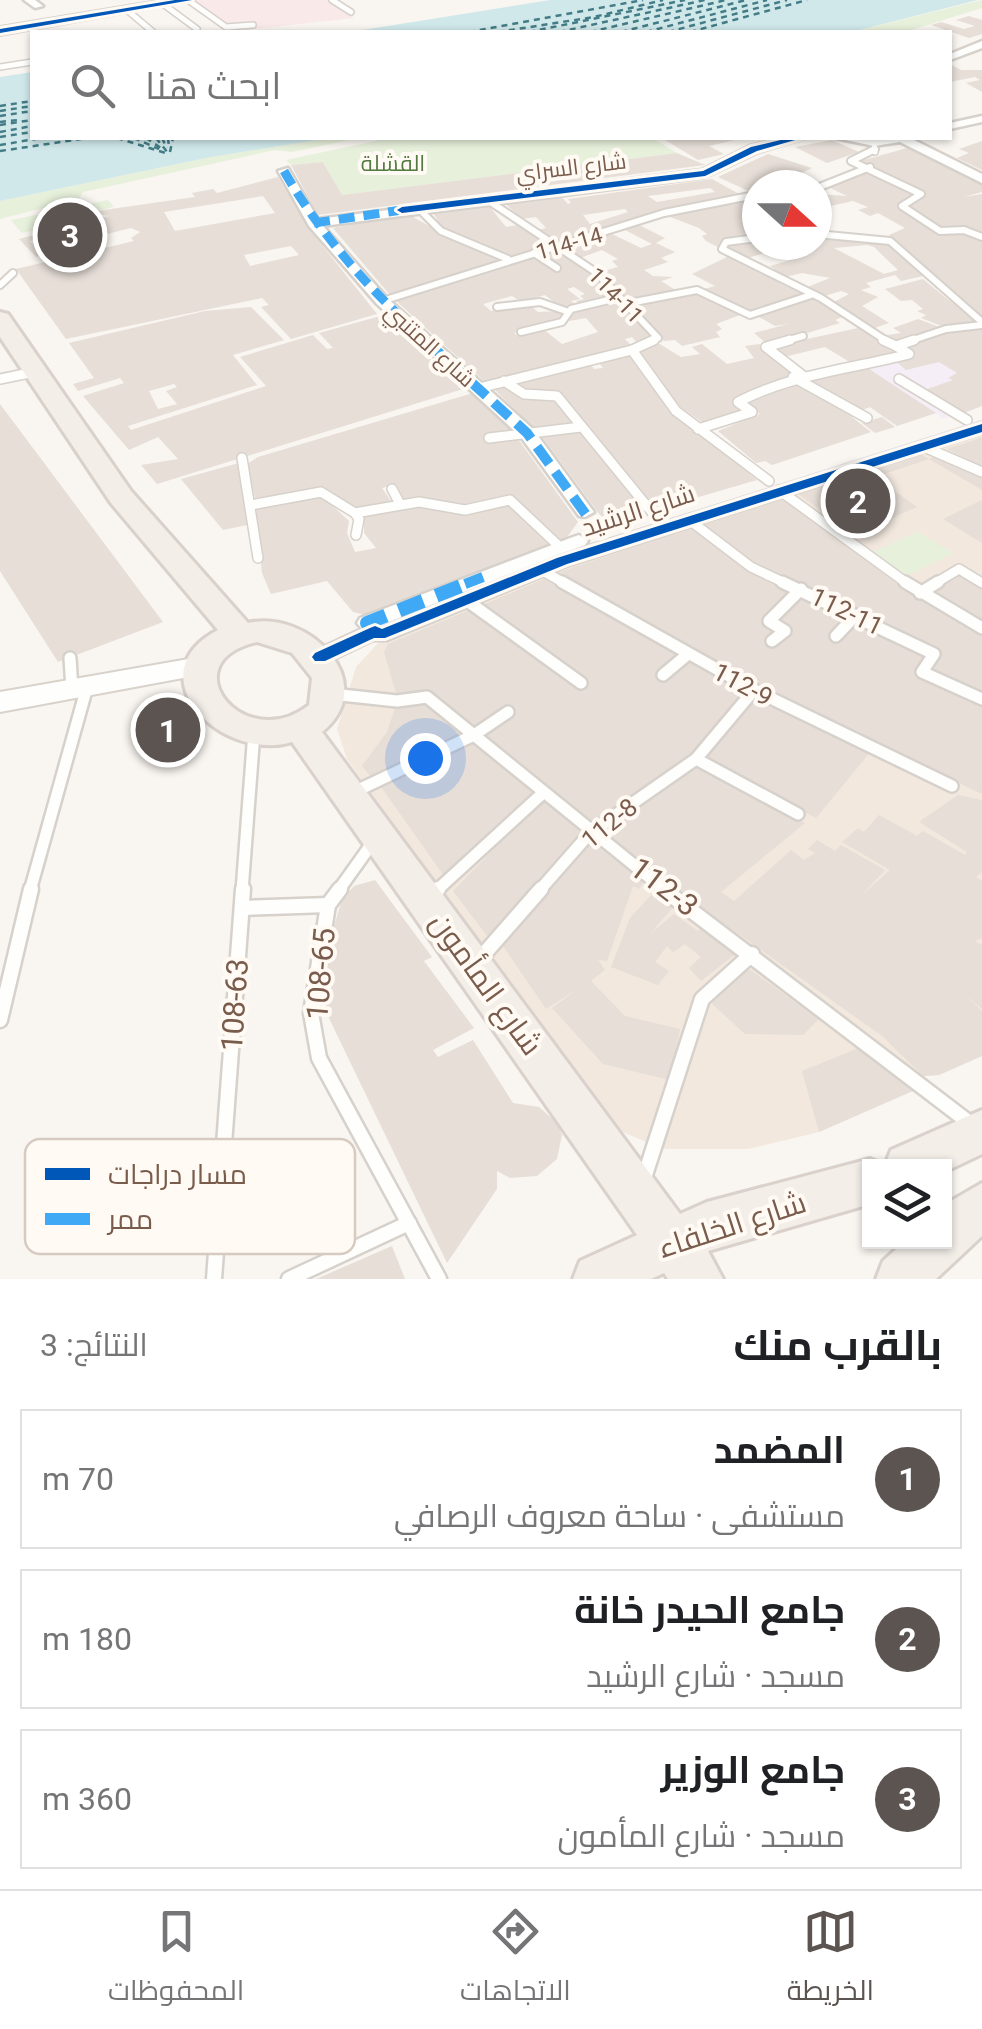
<!DOCTYPE html>
<html lang="ar">
<head>
<meta charset="utf-8">
<style>
	body { margin:0; font-family:Roboto,Cairo,sans-serif; background:#f6f6f6; color:#202124; direction:rtl }
	.controls { position:absolute; right:30px; bottom:30px; display:grid; overflow:hidden; border-radius:0px; box-shadow:0 2px 8px #0004 }
	.controls button { width:90px; height:90px; display:grid; place-items:center; padding:0; border:0; border-bottom:2px solid #e0e0e0; background:#fff; color:#202124; font:50px sans-serif }
	.compass { position:absolute; left:742px; top:170px; width:90px; height:90px; border-radius:50%; background:#fff; box-shadow:0 2px 8px #0004; rotate:111deg }
	.you { position:absolute; left:425px; top:758px; width:35px; height:35px; margin:-25px; border:8px solid #fff; border-radius:50%; background:#1a73e8; box-shadow:0 0 0 15px #1a73e833 }
	.badge { display:grid; place-items:center; width:65px; height:65px; border-radius:50%; background:#5c5450; color:#fff; font-size:32px; font-weight:700 }
	.pin { position:absolute; translate:-50% -50%; border:5px solid #fff; box-shadow:0 2px 10px #0006 }
	.list { margin:0; padding:0; list-style:none }
	h2 { display:flex; justify-content:space-between; align-items:center; height:130px; margin:0; padding:0 40px; font-size:42px }
	h2 small { font-size:32px; font-weight:400; color:#757577 }
	.list li { display:grid; grid-template-columns:65px 1fr auto; gap:30px; align-items:center; box-sizing:border-box; height:140px; margin:0 20px 20px; padding:0 20px; border:2px solid #e0e0e0; border-radius:0px }
	.list b { display:block; font-size:38px; white-space:nowrap }
	.list p { margin:0; font-size:32px; white-space:nowrap; color:#757577 }
	.list em { font-size:32px; font-style:normal; color:#757577 }
	.icon { flex:none; width:55px; height:55px; fill:none; stroke:currentColor; stroke-width:2; stroke-linecap:round; stroke-linejoin:round }
	.map { position:relative; flex:none; width:982px; height:1279px; overflow:hidden; direction:ltr }
	.search { position:absolute; background:#fff; box-shadow:0 2px 8px #0004; left:30px; right:30px; top:30px; height:110px; display:flex; align-items:center; gap:25px; box-sizing:border-box; padding:0 35px; border-radius:0px; color:#757577; font-size:38px }
	.sheet { height:610px; background:#fff }
	nav { display:flex; justify-content:space-around; align-items:center; box-sizing:border-box; height:140px; border-top:2px solid #e0e0e0; background:#fff; font-size:28px; color:#757577 }
	nav a { display:grid; justify-items:center; gap:5px }
	nav .on { color:#5c5450 }
	.map>svg:first-child { display:block }
	.residential { fill:#f2e8de }
	.education { fill:#f6eef6 }
	.medical { fill:#fae9e9 }
	.green { fill:#e7f0db }
	.water { fill:#d0e8ea }
	.lines { fill:none; stroke-linecap:round; stroke-linejoin:round }
	.ferry { stroke:#437c86; stroke-width:2.5; stroke-dasharray:6 5; stroke-linecap:butt }
	.building { fill:#e6ded7; fill-rule:evenodd }
	.lane-far4-casing { stroke:#d7d1cb; stroke-width:8 }
	.lane-far3-casing { stroke:#d7d1cb; stroke-width:10 }
	.lane-far2-casing { stroke:#d7d1cb; stroke-width:12 }
	.lane-far1-casing { stroke:#d7d1cb; stroke-width:16 }
	.lane-casing { stroke:#d7d1cb; stroke-width:19 }
	.street-casing { stroke:#d7d1cb; stroke-width:5 }
	.secondary-casing { stroke:#d9d2cb; stroke-width:4 }
	.primary-casing { stroke:#dad1cc; stroke-width:6 }
	.lane-far4 { stroke:#fefefd; stroke-width:5 }
	.lane-far3 { stroke:#fefefd; stroke-width:6 }
	.lane-far2 { stroke:#fefefd; stroke-width:9 }
	.lane-far1 { stroke:#fefefd; stroke-width:11 }
	.lane { stroke:#fefefd; stroke-width:14 }
	.street { fill:#fefefd; fill-rule:evenodd }
	.secondary { fill:#fefefd; fill-rule:evenodd }
	.primary { fill:#f3eee8; fill-rule:evenodd }
	.tram { stroke:#e6e3e7; stroke-width:2.5 }
	.quiet-far2 { stroke:#3fa9f5; stroke-width:9; stroke-dasharray:16 9; stroke-linecap:butt }
	.quiet-far1 { stroke:#3fa9f5; stroke-width:10; stroke-dasharray:21 10; stroke-linecap:butt }
	.quiet { stroke:#3fa9f5; stroke-width:14; stroke-dasharray:26 14; stroke-linecap:butt }
	.cycleway-casing { stroke:#fffaf3; stroke-width:6 }
	.cycleway { fill:#0057b8; fill-rule:evenodd }
	.labels { text-anchor:middle; stroke-width:8; stroke-linejoin:round; paint-order:stroke }
	.far-park-label { font-size:22px; fill:#537a41; stroke:#fffaf3 }
	.far-street-label { font-size:22px; fill:#7a5c4d; stroke:#fffaf3 }
	.street-label { font-size:25px; fill:#7a5c4d; stroke:#fffaf3 }
	.near-street-label { font-size:30px; fill:#7a5c4d; stroke:#fffaf3 }
	.key { fill:#fffaf3; stroke:#d7cbc1; stroke-width:2.5 }
	.key-label { font-size:28px; fill:#7a5c4d }
</style>
</head>
<body>
<div class="map">
<svg width="982" height="1279" viewBox="0 0 982 1279">
	<rect width="100%" height="100%" fill="#f9f5f0"/>
	<!-- residential -->
	<polygon class="residential" points="982,431 982,1056 939,1075 923,1076 915,1090 819,1132 748,1149 664,1149 612,1128 347,759 337,729 356,667 381,640 562,566"/>
	<!-- education -->
	<polygon class="education" points="914,342 977,378 936,394 961,414 943,419 933,411 888,420 870,407 800,377 882,363"/>
	<!-- medical -->
	<polygon class="medical" points="188,0 329,0 354,18 226,32"/>
	<!-- green -->
	<g class="green">
		<polygon points="982,0 982,8 905,32 851,32"/>
		<polygon points="330,138 359,138 292,152 275,150 83,192 79,199 0,219 0,201 211,157"/>
		<polygon points="389,138 652,138 677,153 342,195 323,162 291,165 286,160"/>
		<polygon points="108,200 114,207 91,212 94,217 22,233 11,220"/>
		<polygon points="917,532 954,553 907,576 873,552"/>
	</g>
	<!-- water -->
	<g class="water">
		<polygon points="550,0 978,0 851,32 350,32"/>
		<polygon points="32,72 32,138 330,138 211,157 0,201 0,77"/>
	</g>
	<g class="lines">
		<!-- ferry -->
		<g class="ferry">
			<polyline points="469,32 643,0"/>
			<polyline points="498,32 594,17 663,0"/>
			<polyline points="529,32 685,0"/>
			<polyline points="559,32 705,0"/>
			<polyline points="590,32 726,0"/>
			<polyline points="621,32 746,0"/>
			<polyline points="646,32 767,0"/>
			<polyline points="668,32 787,0"/>
			<polyline points="690,32 807,0"/>
			<polyline points="0,106 32,101"/>
			<polyline points="0,111 32,106"/>
			<polyline points="0,116 32,111"/>
			<polyline points="0,122 18,120"/>
			<polyline points="0,125 32,120"/>
			<polyline points="0,132 32,126"/>
			<polyline points="0,137 32,132"/>
			<polyline points="117,138 169,154"/>
			<polyline points="134,138 159,149"/>
			<polyline points="146,138 164,150"/>
			<polyline points="156,138 168,153"/>
			<polyline points="162,138 167,148"/>
			<polyline points="168,138 169,147"/>
			<polyline points="0,145 41,138"/>
			<polyline points="0,151 88,138"/>
			<polyline points="170,152 173,138"/>
		</g>
	</g>
	<!-- building -->
	<g class="building">
		<polygon points="969,16 982,20 982,34 969,38 931,25 941,22 964,29 975,26 956,20"/>
		<polygon points="950,64 961,70 982,70 982,92 966,83 980,80 975,77 950,82"/>
		<polygon points="662,138 738,138 739,139 709,146 724,154 698,160"/>
		<polygon points="832,140 859,152 827,163 795,147"/>
		<polygon points="982,141 982,170 957,158 969,153 959,149"/>
		<polygon points="911,147 982,185 982,192 964,197 982,194 982,236 937,229 907,207 925,195 860,161"/>
		<polygon points="677,153 705,165 318,215 291,165 323,162 342,195"/>
		<polygon points="768,154 812,168 777,185 757,185 757,195 718,177"/>
		<polygon points="875,170 918,193 918,198 897,206 937,231 965,232 982,239 982,319 953,298 889,235 905,228 878,213 870,216 858,210 868,207 853,201 817,209 817,194 847,196 826,186"/>
		<path d="M278 177 310 230 377 314 291 339 261 307 269 305 262 298 66 339 16 269 134 241 131 238 140 232 131 228 51 248 42 238 30 241 44 255 36 257 19 239 109 216 90 212 195 197 192 193 213 189 217 193ZM263 196 275 213 175 231 164 212ZM291 246 299 255 250 266 244 255Z"/>
		<path d="M712 179 741 195 591 235 586 230 581 231 591 237 559 247 538 230 546 228 536 217 521 219 504 202 560 195 568 204 571 203 568 199ZM710 188 715 192 657 202 648 196ZM625 209 628 212 590 224 583 215Z"/>
		<polygon points="748,198 757,203 757,237 718,247 706,241 702,236 707,234 699,228 665,215"/>
		<polygon points="489,206 506,227 517,225 550,247 510,258 443,230 434,214"/>
		<polygon points="408,214 452,239 500,260 390,295 333,228"/>
		<polygon points="637,224 665,238 656,243 675,252 661,258 668,262 644,270 653,276 673,277 661,281 677,291 626,302 599,272 618,267 612,261 618,259 602,250 580,258 565,249 610,233 641,248 652,244 623,229"/>
		<path d="M829 238 889 242 927 275 901 281 895 275 866 283 871 287 861 290 878 297 862 306 889 323 869 330 832 303 849 294 841 291 821 297 805 288 830 278 802 273 785 277 770 266 808 255 802 249ZM867 245 874 247 898 270 884 274 834 248Z"/>
		<polygon points="757,240 757,245 789,246 744,259 727,250 726,245"/>
		<polygon points="558,249 590,270 614,296 580,305 576,301 584,299 580,296 585,294 574,287 567,289 580,299 571,301 577,305 563,309 545,295 521,302 512,296 483,304 491,311 527,303 538,312 559,311 563,318 559,321 514,333 518,336 543,329 562,344 598,332 586,318 569,321 571,310 617,300 655,338 640,347 632,337 625,339 634,348 486,383 394,299 534,256 555,269 561,268 539,254"/>
		<polygon points="731,255 783,285 804,295 748,313 704,289 715,286 692,274"/>
		<polygon points="923,279 946,298 981,323 944,327 921,318 926,315 917,311 923,309 912,300 901,301 885,289"/>
		<polygon points="686,293 701,293 740,315 716,324 722,329 716,332 720,337 682,346 675,340 664,341 628,305"/>
		<polygon points="814,297 844,316 835,320 840,323 768,345 754,333 788,324 775,326 756,315"/>
		<path d="M251 307 284 340 233 355 257 385 128 426 131 430 266 386 240 357 313 335 327 349 333 348 319 333 384 315 463 389 157 484 141 465 178 459 158 437 129 450 83 396 124 383 120 378 78 391 73 384 94 378 69 343 205 311ZM174 384 177 387 166 391 177 404 158 409 149 391Z"/>
		<polygon points="918,319 942,328 899,343 880,336 901,333 893,328"/>
		<polygon points="982,326 982,406 961,414 935,394 922,391 953,380 948,378 957,373 939,362 906,370 893,359 902,346 949,330 977,331 973,327"/>
		<polygon points="858,328 897,354 853,364 825,347 784,357 770,347"/>
		<polygon points="658,343 681,357 700,354 692,347 702,344 727,364 754,358 745,346 759,344 797,372 733,401 741,411 702,422 679,406 635,352"/>
		<polygon points="629,352 672,411 757,480 654,510 558,392 537,395 509,383 588,360 594,369 603,368 596,359"/>
		<polygon points="866,364 872,371 936,413 897,426 870,407 858,412 797,379"/>
		<polygon points="794,380 863,417 852,417 871,432 772,465 765,461 756,463 718,431 760,414 744,402"/>
		<polygon points="507,385 556,397 575,426 536,431 493,388"/>
		<polygon points="473,393 513,432 578,522 565,540 558,543 513,500 466,508 405,501 396,484 382,488 393,504 358,512 320,491 256,502 247,464 258,457"/>
		<polygon points="0,404 163,622 58,662 0,571"/>
		<polygon points="882,417 895,427 875,433 862,423"/>
		<polygon points="579,429 646,512 614,521 603,519 540,434"/>
		<polygon points="982,437 982,467 947,449 972,441"/>
		<polygon points="920,454 929,459 875,477 917,507 853,535 796,492"/>
		<polygon points="937,455 982,475 982,490 929,459"/>
		<polygon points="239,463 252,524 223,530 181,479"/>
		<polygon points="320,494 349,521 347,533 355,552 376,548 364,533 364,515 416,505 468,512 509,503 553,546 365,615 353,612 327,581 271,594 262,573 255,506"/>
		<polygon points="781,499 936,606 982,631 982,694 926,671 941,653 754,565 703,525"/>
		<polygon points="982,500 982,543 943,519"/>
		<polygon points="693,527 795,590 769,616 779,631 765,641 773,646 794,632 775,621 803,594 852,615 830,637 837,640 858,619 931,652 914,673 982,704 982,794 739,678 557,573"/>
		<polygon points="960,572 982,586 982,623 926,593"/>
		<polygon points="551,576 746,691 695,752 590,826 427,690 397,697 384,652 388,644 474,608 583,688 589,684 480,606"/>
		<polygon points="757,696 872,750 816,818 704,760"/>
		<polygon points="428,704 465,735 372,778 362,766 387,732 396,705"/>
		<polygon points="469,740 537,794 444,876 379,784"/>
		<polygon points="696,764 805,823 721,892 734,901 791,850 804,860 815,853 808,849 817,840 835,851 841,845 885,870 862,895 890,870 842,842 858,828 864,832 879,815 917,836 923,831 965,855 967,852 919,822 958,795 982,800 982,872 976,877 982,881 982,938 975,941 982,945 982,1009 964,994 982,1011 982,1056 939,1075 923,1076 882,1036 598,834"/>
		<polygon points="542,799 585,835 488,937 453,891"/>
		<polygon points="591,839 629,866 643,883 639,889 633,886 607,961 598,960 605,970 591,981 625,1016 680,1029 670,1080 603,1064 552,1008 576,990 546,1009 501,943"/>
		<polygon points="375,880 432,957 424,961 474,1028 433,1050 438,1057 473,1040 513,1103 539,1107 557,1123 562,1135 557,1159 537,1176 510,1178 497,1171 497,1189 447,1263 326,1012 324,961 342,899 354,886"/>
		<polygon points="653,893 673,907 651,933 674,914 698,931 707,922 742,949 701,981 689,968 701,957 685,944 673,952 667,946 655,962 669,971 658,985 611,967 630,918"/>
		<polygon points="749,969 819,1019 803,1035 745,1034 709,1001"/>
		<polygon points="861,1047 915,1090 819,1132 802,1071"/>
		<polygon points="392,1246 405,1279 316,1279"/>
	</g>
	<g class="lines">
		<!-- lane-far4 casing -->
		<g class="lane-far4-casing">
			<g id="lane-far4">
				<polyline points="188,0 226,27 253,25"/>
				<polyline points="332,0 351,12"/>
				<polyline points="163,4 197,29"/>
				<polyline points="127,10 153,32"/>
				<polyline points="0,67 32,62"/>
				<polyline points="874,142 875,152"/>
			</g>
		</g>
		<!-- lane-far3 casing -->
		<g class="lane-far3-casing">
			<g id="lane-far3">
				<polyline points="875,149 851,161 921,194 902,206 940,231 964,230 982,237"/>
				<polyline points="817,188 870,167"/>
				<polyline points="489,201 597,273 658,338 649,342"/>
				<polyline points="418,208 441,231 508,259"/>
				<polyline points="817,234 890,241 982,322"/>
				<polyline points="757,238 726,242 722,249 821,298 888,342"/>
				<polyline points="534,253 557,268"/>
				<polyline points="0,285 13,273"/>
				<polyline points="382,301 664,213 750,196 757,199"/>
				<polyline points="624,304 697,290 750,315 811,295"/>
				<polyline points="497,307 540,302 566,311"/>
				<polyline points="521,332 562,322 571,309 617,298"/>
				<polyline points="782,342 803,336"/>
				<polyline points="907,342 946,329 982,325"/>
			</g>
		</g>
		<!-- lane-far2 casing -->
		<g class="lane-far2-casing">
			<g id="lane-far2">
				<polyline points="654,340 632,350 676,411 769,481"/>
				<polyline points="790,340 766,347 802,375"/>
				<polyline points="883,340 896,346"/>
				<polyline points="793,377 867,418"/>
				<polyline points="0,379 34,372"/>
				<polyline points="899,379 967,420"/>
				<polyline points="504,381 524,394 557,396 655,516"/>
				<polyline points="479,388 632,350"/>
				<path d="M698 429 752 412 738 402C792 374 851 369 909 354L896 346 914 340"/>
				<polyline points="489,438 581,427"/>
				<polyline points="922,446 982,472"/>
				<polyline points="242,458 258,558"/>
				<polyline points="392,489 400,504"/>
				<polyline points="779,490 908,584"/>
				<polyline points="251,505 321,492 355,513 419,502 465,510 510,500 560,547"/>
				<polyline points="355,513 359,519 356,535"/>
				<polyline points="688,519 751,567 787,584"/>
				<polyline points="541,570 566,584"/>
				<polyline points="934,584 959,569 982,583"/>
			</g>
		</g>
		<!-- lane-far1 casing -->
		<g class="lane-far1-casing">
			<g id="lane-far1">
				<polyline points="562,582 754,690 952,786"/>
				<polyline points="782,582 934,654 922,672 982,699"/>
				<polyline points="905,582 982,628"/>
				<polyline points="920,593 938,582"/>
				<polyline points="466,600 581,683"/>
				<polyline points="836,636 856,615"/>
				<polyline points="772,641 785,631 769,621 801,589"/>
				<polyline points="70,658 72,689"/>
				<polyline points="663,675 688,654"/>
				<polyline points="332,694 397,701 427,697 666,891"/>
				<polyline points="696,759 798,814"/>
				<polyline points="354,792 474,735 508,712"/>
				<polyline points="30,891 87,687"/>
				<polyline points="242,891 254,732"/>
				<polyline points="338,891 373,842"/>
				<polyline points="436,891 543,793"/>
				<polyline points="539,891 590,833 696,759 754,690"/>
			</g>
		</g>
		<!-- lane casing -->
		<g class="lane-casing">
			<g id="lane">
				<polyline points="340,889 328,905 311,1013 319,1058 439,1279"/>
				<polyline points="663,889 971,1124"/>
				<polyline points="429,897 438,889"/>
				<polyline points="243,908 328,905"/>
				<polyline points="477,962 541,889"/>
				<polyline points="0,1020 31,889"/>
				<polyline points="643,1181 702,999 752,954"/>
				<polyline points="214,1279 243,889"/>
				<polyline points="289,1279 409,1223"/>
			</g>
		</g>
		<!-- street casing -->
		<g class="street-casing">
			<g id="street">
				<polygon points="24,0 35,0 43,6 35,8"/>
				<polygon points="982,41 982,48 950,60 950,54"/>
				<polygon points="982,116 982,122 950,129 950,123"/>
				<polygon points="786,138 804,138 758,152 705,177 323,226 387,298 533,429 594,512 585,517 579,516 521,437 377,304 309,226 278,171 288,168 318,219 702,170 750,146"/>
				<polygon points="836,138 910,138 982,174 982,183 900,142 874,146"/>
				<polygon points="982,423 982,433 569,565 387,640 373,640 327,662 313,662 310,657 313,652 362,629 357,623 360,618 573,537 579,535 588,541 585,545 380,625 555,557"/>
			</g>
		</g>
		<!-- secondary casing -->
		<g class="secondary-casing">
			<g id="secondary">
				<polygon points="164,0 194,0 0,35 0,27"/>
				<polygon points="200,657 214,666 210,673 0,712 0,692"/>
			</g>
		</g>
		<!-- primary casing -->
		<g class="primary-casing">
			<g id="primary">
				<path d="M0 312 8 314 131 491 248 623C309 609 382 683 322 732L680 1214 707 1202 870 1159 885 1165 891 1150 982 1110V1154L944 1172V1166H870V1204L708 1251 723 1279H668L664 1273 651 1279H573L580 1261 637 1235 292 742C220 763 134 674 218 630L111 503 0 337ZM257 642 292 653 312 678 309 705C244 756 169 662 257 642Z"/>
				<polygon points="982,1183 982,1236 936,1279 876,1279 883,1261 904,1242 944,1242 944,1205"/>
			</g>
		</g>
		<!-- lane-far4 -->
		<use href="#lane-far4" class="lane-far4"/>
		<!-- lane-far3 -->
		<use href="#lane-far3" class="lane-far3"/>
		<!-- lane-far2 -->
		<use href="#lane-far2" class="lane-far2"/>
		<!-- lane-far1 -->
		<use href="#lane-far1" class="lane-far1"/>
		<!-- lane -->
		<use href="#lane" class="lane"/>
		<!-- street -->
		<use href="#street" class="street"/>
		<!-- secondary -->
		<use href="#secondary" class="secondary"/>
		<!-- primary -->
		<use href="#primary" class="primary"/>
		<!-- tram -->
		<polyline class="tram" points="382,626 560,555 982,421"/>
		<!-- quiet-far2 -->
		<g class="quiet-far2">
			<path d="M284 171C322 237 371 291 427 342"/>
			<polyline points="314,223 402,210"/>
		</g>
		<!-- quiet-far1 -->
		<g class="quiet-far1">
			<polyline points="425,340 527,433 600,534"/>
			<polyline points="465,584 483,577"/>
		</g>
		<!-- quiet -->
		<polyline class="quiet" points="371,627 367,623 471,582"/>
		<!-- cycleway casing -->
		<g class="cycleway-casing">
			<g id="cycleway">
				<polygon points="175,0 192,0 0,33 0,29"/>
				<polygon points="789,138 802,138 757,151 705,176 402,213 397,210 402,207 703,171 751,147"/>
				<polygon points="982,424 982,432 567,564 385,638 374,638 325,661 315,661 312,657 315,653 370,628 375,626 382,629 557,558"/>
			</g>
		</g>
		<!-- cycleway -->
		<use href="#cycleway" class="cycleway"/>
	</g>
	<g class="labels">
		<!-- far-park labels -->
		<g class="far-park-label">
			<text x="393" y="171">القشلة</text>
		</g>
		<!-- far-street labels -->
		<g class="far-street-label">
			<text transform="translate(571 167) rotate(-7)" y="8">شارع السراي</text>
			<text transform="translate(569 243) rotate(-16)" y="8">114-14</text>
			<text transform="translate(616 295) rotate(46)" y="8">114-11</text>
			<text transform="translate(430 345) rotate(42)" y="8">شارع المتنبي</text>
		</g>
		<!-- street labels -->
		<g class="street-label">
			<text transform="translate(638 510) rotate(-18)" y="9">شارع الرشيد</text>
			<text transform="translate(847 611) rotate(26)" y="9">112-11</text>
			<text transform="translate(743 684) rotate(28)" y="9">112-9</text>
			<text transform="translate(609 823) rotate(-39)" y="9">112-8</text>
		</g>
		<!-- near-street labels -->
		<g class="near-street-label">
			<text transform="translate(664 887) rotate(37)" y="10">112-3</text>
			<text transform="translate(321 974) rotate(-85)" y="10">108-65</text>
			<text transform="translate(486 984) rotate(54)" y="10">شارع المأمون</text>
			<text transform="translate(235 1005) rotate(-86)" y="10">108-63</text>
			<text transform="translate(732 1225) rotate(-18)" y="10">شارع الخلفاء</text>
		</g>
	</g>
	<!-- legend -->
	<rect x="25" y="1139" width="330" height="115" rx="15" class="key"/>
	<rect x="45" y="1168" width="45" height="12" fill="#0057b8"/>
	<rect x="45" y="1213" width="45" height="12" fill="#3fa9f5"/>
	<g class="key-label">
		<text x="108" y="1184">مسار دراجات</text>
		<text x="108" y="1229">ممر</text>
	</g>
</svg>
<div class="controls">
<button><svg class="icon" aria-label="layers" viewBox="0 0 24 24"><path d="M12 4l9 5-9 5-9-5zM3 14l9 5 9-5"/></svg></button>
</div>
<svg class="compass" viewBox="-18 -18 36 36"><path d="M0-13l5 13h-10z" fill="#e53935"/><path d="M0 13l5-13h-10z" fill="#757577"/></svg>
<div class="you"></div>
<div class="pin badge" style="left:168px;top:730px">1</div>
<div class="pin badge" style="left:858px;top:501px">2</div>
<div class="pin badge" style="left:70px;top:235px">3</div>
<div class="search"><svg class="icon" aria-label="search" viewBox="0 0 24 24"><circle cx="10" cy="10" r="6"/><path d="M15 15l6 6"/></svg>ابحث هنا</div>
</div>
<section class="sheet">
<h2>بالقرب منك<small>النتائج: 3</small></h2>
<ul class="list">
<li><span class="badge">1</span><div><b>المضمد</b><p>مستشفى · ساحة معروف الرصافي</p></div><em>70 m</em></li>
<li><span class="badge">2</span><div><b>جامع الحيدر خانة</b><p>مسجد · شارع الرشيد</p></div><em>180 m</em></li>
<li><span class="badge">3</span><div><b>جامع الوزير</b><p>مسجد · شارع المأمون</p></div><em>360 m</em></li>
</ul>
</section>
<nav>
<a class="on"><svg class="icon" aria-label="map" viewBox="0 0 24 24"><path d="M3 6l6-2 6 2 6-2v14l-6 2-6-2-6 2zM9 4v14M15 6v14"/></svg>الخريطة</a>
<a><svg class="icon" aria-label="directions" viewBox="0 0 24 24"><path d="M12 3l9 9-9 9-9-9zM9 14v-3h6M13 9l2 2-2 2"/></svg>الاتجاهات</a>
<a><svg class="icon" aria-label="saved" viewBox="0 0 24 24"><path d="M7 4h10v16l-5-4-5 4z"/></svg>المحفوظات</a>
</nav>
</body>
</html>
